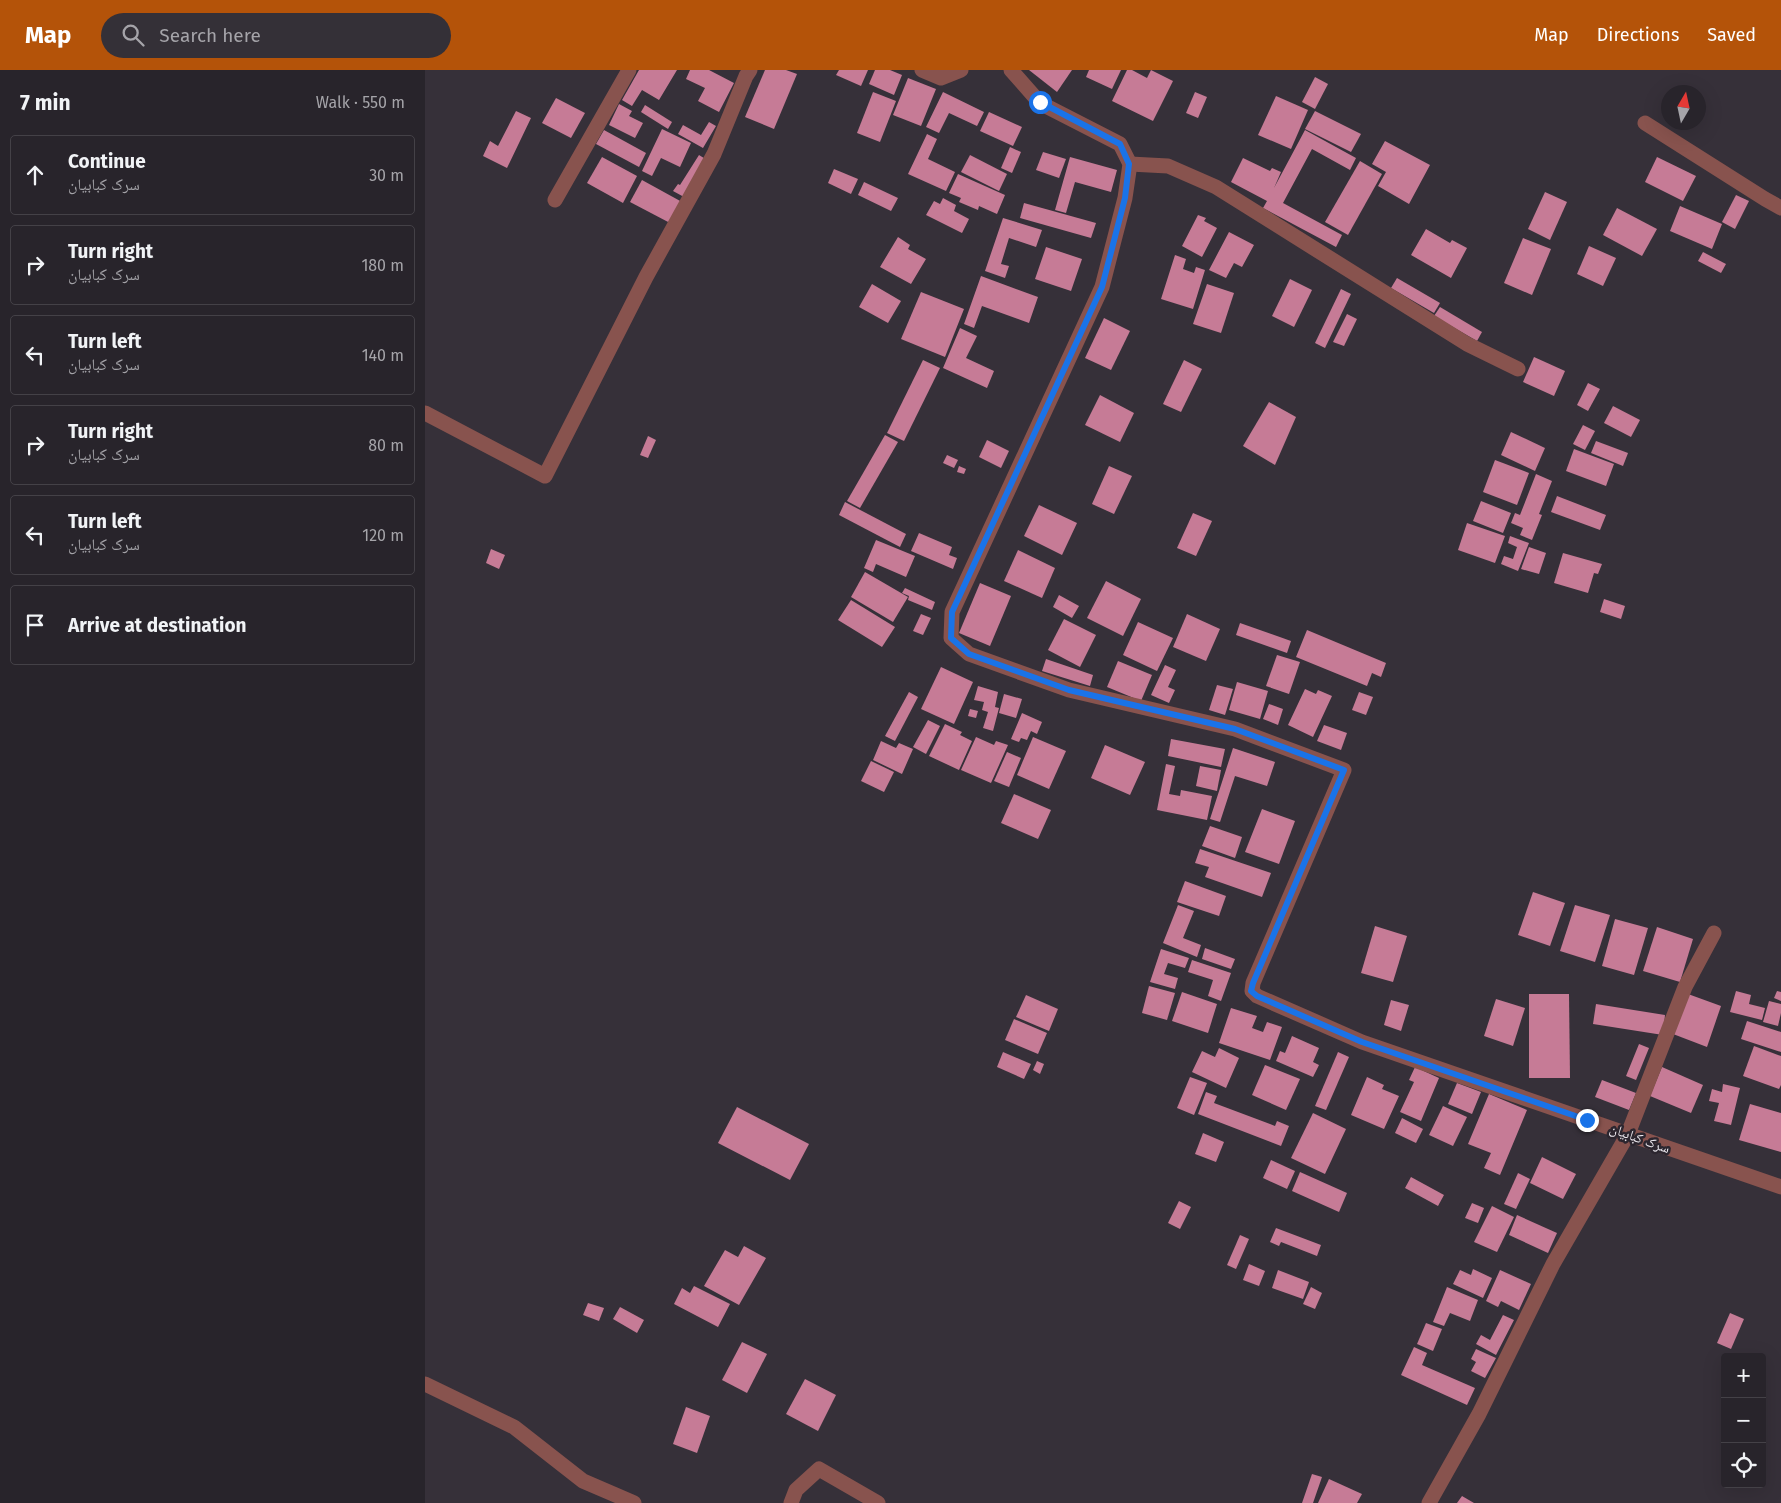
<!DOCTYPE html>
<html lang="en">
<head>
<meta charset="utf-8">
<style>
	body { margin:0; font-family:"Fira Sans","Noto Naskh Arabic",sans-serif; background:#343037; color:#f1f3f6 }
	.controls { position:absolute; right:15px; bottom:15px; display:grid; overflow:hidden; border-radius:5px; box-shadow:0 5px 20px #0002 }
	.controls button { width:45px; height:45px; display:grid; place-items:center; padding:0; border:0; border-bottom:1px solid #444147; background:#28242b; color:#f1f3f6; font:25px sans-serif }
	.compass { position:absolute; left:1236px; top:15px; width:45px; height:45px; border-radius:50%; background:#28242b; box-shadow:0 5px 20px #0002; rotate:9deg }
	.stop { position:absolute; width:15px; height:15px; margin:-11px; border:4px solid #1a73e8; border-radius:50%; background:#fff }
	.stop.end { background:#1a73e8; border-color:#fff; box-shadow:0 1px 5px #0008 }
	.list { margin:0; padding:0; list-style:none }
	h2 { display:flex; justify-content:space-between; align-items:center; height:65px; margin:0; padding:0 20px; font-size:21px }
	h2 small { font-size:16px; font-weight:400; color:#a5a4a9 }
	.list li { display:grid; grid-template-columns:32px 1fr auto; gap:15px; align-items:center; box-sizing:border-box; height:80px; margin:0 10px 10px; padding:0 10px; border:1px solid #444147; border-radius:5px }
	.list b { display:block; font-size:19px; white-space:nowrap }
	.list p { margin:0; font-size:16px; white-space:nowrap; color:#a5a4a9 }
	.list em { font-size:16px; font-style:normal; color:#a5a4a9 }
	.icon { flex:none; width:28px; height:28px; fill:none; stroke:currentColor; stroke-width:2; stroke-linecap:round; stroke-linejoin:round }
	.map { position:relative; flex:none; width:1356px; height:1433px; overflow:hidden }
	header { display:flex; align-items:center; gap:30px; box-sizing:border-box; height:70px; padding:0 25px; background:#b45309; color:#fff }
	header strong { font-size:24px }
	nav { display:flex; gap:28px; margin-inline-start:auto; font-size:18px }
	.search { width:350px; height:45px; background:#343037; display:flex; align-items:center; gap:12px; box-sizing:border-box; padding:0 18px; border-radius:28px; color:#a5a4a9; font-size:19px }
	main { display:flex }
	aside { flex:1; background:#28242b }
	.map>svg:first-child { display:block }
	.building { fill:#c67b96 }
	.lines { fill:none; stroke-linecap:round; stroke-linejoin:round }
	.minor { stroke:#88534e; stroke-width:15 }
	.route { stroke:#1a73e8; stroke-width:6 }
	.labels { text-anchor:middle; stroke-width:5; stroke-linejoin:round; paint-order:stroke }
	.street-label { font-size:14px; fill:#ebe7ed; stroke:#2c262f }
</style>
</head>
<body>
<header>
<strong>Map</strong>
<div class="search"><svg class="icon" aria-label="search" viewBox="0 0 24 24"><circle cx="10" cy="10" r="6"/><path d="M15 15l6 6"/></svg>Search here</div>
<nav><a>Map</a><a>Directions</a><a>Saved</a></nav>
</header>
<main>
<aside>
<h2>7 min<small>Walk · 550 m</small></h2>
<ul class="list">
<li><svg class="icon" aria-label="ahead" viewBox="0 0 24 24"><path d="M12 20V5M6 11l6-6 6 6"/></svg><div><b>Continue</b><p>سرک کبابیان</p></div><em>30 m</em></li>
<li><svg class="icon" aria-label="right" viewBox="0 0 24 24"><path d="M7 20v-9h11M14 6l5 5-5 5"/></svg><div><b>Turn right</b><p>سرک کبابیان</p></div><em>180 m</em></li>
<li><svg class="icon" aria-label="left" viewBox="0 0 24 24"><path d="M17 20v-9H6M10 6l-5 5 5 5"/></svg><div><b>Turn left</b><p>سرک کبابیان</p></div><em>140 m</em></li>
<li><svg class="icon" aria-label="right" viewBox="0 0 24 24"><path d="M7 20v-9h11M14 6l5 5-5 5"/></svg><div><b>Turn right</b><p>سرک کبابیان</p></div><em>80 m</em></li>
<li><svg class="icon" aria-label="left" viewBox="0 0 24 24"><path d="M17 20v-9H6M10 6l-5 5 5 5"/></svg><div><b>Turn left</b><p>سرک کبابیان</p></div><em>120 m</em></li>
<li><svg class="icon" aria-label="arrive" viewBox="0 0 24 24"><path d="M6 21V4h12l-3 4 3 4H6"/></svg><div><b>Arrive at destination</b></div></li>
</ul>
</aside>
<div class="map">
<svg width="1356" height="1433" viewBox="0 0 1356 1433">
	<rect width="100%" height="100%" fill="#363039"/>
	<!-- building -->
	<g class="building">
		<polygon points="214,0 252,0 234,30 217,20 207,36 197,30"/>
		<polygon points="265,0 284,0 309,13 294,42 273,31 280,18 261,9"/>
		<polygon points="340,0 361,0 372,4 349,59 320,47"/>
		<polygon points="414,0 443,0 436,16 411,5"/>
		<polygon points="450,0 465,0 477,5 469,25 444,14"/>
		<polygon points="604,0 647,0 632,22"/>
		<polygon points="664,0 696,0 687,19 661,7"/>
		<polygon points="702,0 707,0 722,8 726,0 748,11 728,51 687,31"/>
		<polygon points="890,7 903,14 890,39 877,32"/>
		<polygon points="483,8 511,19 496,56 468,45"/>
		<polygon points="448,22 471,31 455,72 432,63"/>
		<polygon points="518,22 559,42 552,56 524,43 514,63 501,57"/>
		<polygon points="770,22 782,27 773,48 761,43"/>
		<polygon points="851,26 883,40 866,79 833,65"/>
		<polygon points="131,28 160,43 146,68 117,53"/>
		<polygon points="194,34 207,41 204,46 218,53 210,68 184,55"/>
		<polygon points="220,35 247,52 243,59 216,42"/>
		<polygon points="91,41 106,48 82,98 58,86 65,71 73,76"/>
		<polygon points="890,41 936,64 926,82 880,59"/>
		<polygon points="564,42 597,57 588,76 555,61"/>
		<polygon points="284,52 291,56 278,78 253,64 258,55 276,65"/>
		<polygon points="237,59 266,73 255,97 236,88 227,106 217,101"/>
		<polygon points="179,60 221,83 214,97 171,74"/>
		<polygon points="880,60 931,88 925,100 887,79 858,133 917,165 911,177 838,138 842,131 806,112 818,88 845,101 847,98 856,102 849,118"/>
		<polygon points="502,64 512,69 503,89 530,102 521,121 483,104"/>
		<polygon points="960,71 1005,95 984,134 953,116 961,102 947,94"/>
		<polygon points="585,77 596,82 587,103 576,98"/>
		<polygon points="618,82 641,89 634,108 611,100"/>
		<polygon points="274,85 282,90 259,127 248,121 253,114 255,115"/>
		<polygon points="545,85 582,104 574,121 536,102"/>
		<polygon points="177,87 212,106 198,133 162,113"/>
		<polygon points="645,87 692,100 686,122 650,112 641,143 630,140"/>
		<polygon points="1232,87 1271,106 1258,131 1220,112"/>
		<polygon points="935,91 957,104 923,165 900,152"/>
		<polygon points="409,99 433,109 426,124 403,113"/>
		<polygon points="533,104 580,125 572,144 554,136 553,140 534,132 536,128 524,123"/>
		<polygon points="217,110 257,132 245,153 205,132"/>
		<polygon points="439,112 473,128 466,141 433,125"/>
		<polygon points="1120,122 1142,132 1125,170 1103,159"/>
		<polygon points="1311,125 1324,131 1310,159 1297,152"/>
		<polygon points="518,128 531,135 529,141 544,149 537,163 501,145 509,131 515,134"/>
		<polygon points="599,133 671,153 666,168 595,148"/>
		<polygon points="1255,136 1297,154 1287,179 1245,161"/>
		<polygon points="1192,138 1232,159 1217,186 1178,165"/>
		<polygon points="773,145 781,148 779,151 792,158 777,187 757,176"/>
		<polygon points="578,148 617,160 611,177 584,168 576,194 584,196 580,208 560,201"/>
		<polygon points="1001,159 1025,173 1027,170 1042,178 1026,208 986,185"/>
		<polygon points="804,162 829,175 817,197 809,193 801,208 784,200"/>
		<polygon points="473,167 485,175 483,179 501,189 486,214 455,197"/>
		<polygon points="1098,168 1126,179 1107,225 1079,213"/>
		<polygon points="1164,176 1191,188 1178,216 1152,204"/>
		<polygon points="621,177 657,189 646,221 610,209"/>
		<polygon points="1278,182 1301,194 1296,203 1273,191"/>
		<polygon points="750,185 761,189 758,199 769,203 771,197 780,200 768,239 736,229"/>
		<polygon points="556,206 613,227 604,253 557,236 549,258 539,254"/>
		<polygon points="972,208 1015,233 1009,243 966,218"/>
		<polygon points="865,209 887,220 869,257 847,246"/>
		<polygon points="447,214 476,231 463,253 434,237"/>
		<polygon points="782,214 809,223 796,263 768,254"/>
		<polygon points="916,219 926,224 900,278 890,273"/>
		<polygon points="496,222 539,239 520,287 476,269"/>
		<polygon points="1015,237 1057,262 1052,271 1009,246"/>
		<polygon points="922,244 932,249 919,276 908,272"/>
		<polygon points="679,248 705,261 686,300 660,288"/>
		<polygon points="535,258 552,266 541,288 569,301 562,318 518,298"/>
		<polygon points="1109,287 1140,301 1129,326 1098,312"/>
		<polygon points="498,290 515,298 479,371 462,363"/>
		<polygon points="759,290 777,299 756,342 738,334"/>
		<polygon points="1163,313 1175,319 1163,341 1152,335"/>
		<polygon points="675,325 709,343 695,372 660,355"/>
		<polygon points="844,332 871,347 850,395 818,376"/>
		<polygon points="1188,336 1215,350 1206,367 1179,353"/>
		<polygon points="1158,355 1170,361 1160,380 1148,374"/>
		<polygon points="1086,362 1120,378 1110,401 1076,385"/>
		<polygon points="460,365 473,372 435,438 422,431"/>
		<polygon points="223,366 231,370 223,388 215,385"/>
		<polygon points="562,370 584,381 576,398 554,387"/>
		<polygon points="1171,371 1203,383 1198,396 1166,383"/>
		<polygon points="1149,379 1189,394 1181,416 1141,401"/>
		<polygon points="522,385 533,390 529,398 518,393"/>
		<polygon points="1070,390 1104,403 1092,435 1058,422"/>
		<polygon points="534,396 541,399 539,404 532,402"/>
		<polygon points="684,396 707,406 689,444 667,434"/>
		<polygon points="1111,404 1127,411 1114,444 1117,445 1107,470 1095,465 1098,458 1086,453 1090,443 1095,445"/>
		<polygon points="1132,426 1181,445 1175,460 1126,442"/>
		<polygon points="1056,431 1086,443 1078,463 1048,451"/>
		<polygon points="420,432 481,464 475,477 414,445"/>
		<polygon points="614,435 652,453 637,485 599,466"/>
		<polygon points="768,443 787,451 771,486 752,478"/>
		<polygon points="1042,453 1080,466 1070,493 1033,480"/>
		<polygon points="494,463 527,477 524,485 532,488 528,499 486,481"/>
		<polygon points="1085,466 1104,473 1093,501 1076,494 1079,486 1088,489 1092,477 1083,473"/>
		<polygon points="451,470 490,486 481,507 451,494 448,502 439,498"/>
		<polygon points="1104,477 1121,483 1114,504 1096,499"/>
		<polygon points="66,479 80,485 74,499 61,493"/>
		<polygon points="593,480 630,498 617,528 579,511"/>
		<polygon points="1138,483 1177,494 1173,504 1169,503 1163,523 1129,513"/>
		<polygon points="440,502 483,527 468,552 426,527"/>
		<polygon points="681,511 716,529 698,566 662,548"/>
		<polygon points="555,513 586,526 565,576 534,563"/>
		<polygon points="480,518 510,532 507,540 483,530 484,526 477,523"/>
		<polygon points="634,525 654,536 647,548 628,537"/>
		<polygon points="1179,529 1200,536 1196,549 1175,542"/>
		<polygon points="426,530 470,557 457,577 413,550"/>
		<polygon points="496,544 506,548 498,565 488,561"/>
		<polygon points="762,544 795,559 781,591 748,577"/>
		<polygon points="639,549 671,565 655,597 623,580"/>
		<polygon points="713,552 748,568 732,601 698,585"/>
		<polygon points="815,553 866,571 862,583 811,565"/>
		<polygon points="882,560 961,593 956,607 947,603 942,616 871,587"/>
		<polygon points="852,585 875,592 864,624 841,616"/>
		<polygon points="621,589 668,605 665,616 617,601"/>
		<polygon points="693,591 727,605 716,631 682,617"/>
		<polygon points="740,595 751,600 743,617 750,620 744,633 726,625"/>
		<polygon points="516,597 548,612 529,654 496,639"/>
		<polygon points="812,612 843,621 835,649 804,640"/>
		<polygon points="792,615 808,619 800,645 784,640"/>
		<polygon points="553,616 573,622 570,637 574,638 568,661 558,658 563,642 557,640 559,632 549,630"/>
		<polygon points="880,619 891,624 893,620 907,626 888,667 863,655"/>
		<polygon points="484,622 493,627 470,671 460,666"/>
		<polygon points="934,622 948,627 941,645 927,640"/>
		<polygon points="579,624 597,629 591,648 574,643"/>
		<polygon points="844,634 858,639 853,655 838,649"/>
		<polygon points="545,639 553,641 551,648 543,646"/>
		<polygon points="597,643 617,652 612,664 606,661 602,670 596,668 594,672 586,669"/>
		<polygon points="503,650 515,656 501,684 488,677"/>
		<polygon points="520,654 537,662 535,665 547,671 534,700 504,686"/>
		<polygon points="899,655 922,663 916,680 892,671"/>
		<polygon points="551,667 569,675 571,671 583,675 566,713 536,700"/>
		<polygon points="608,667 641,681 624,719 592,705"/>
		<polygon points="746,669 800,679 796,697 743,686"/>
		<polygon points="456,671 471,678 474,673 488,679 477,704 448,690"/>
		<polygon points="680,675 720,692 705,725 666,708"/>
		<polygon points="808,678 850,692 842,716 810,706 795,752 785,749"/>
		<polygon points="582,682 596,688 584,717 569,711"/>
		<polygon points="446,691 469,702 459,722 436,711"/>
		<polygon points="741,694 750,696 744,724 755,726 756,720 787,726 782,750 732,740"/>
		<polygon points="775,696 796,700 792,721 771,716"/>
		<polygon points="589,724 626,740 613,769 576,753"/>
		<polygon points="837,739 870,751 854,794 820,782"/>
		<polygon points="785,756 817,767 810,788 777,776"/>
		<polygon points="775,779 846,803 837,827 780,807 784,797 770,793"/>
		<polygon points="760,811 801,826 794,846 752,832"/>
		<polygon points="1108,822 1140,833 1125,876 1093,865"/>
		<polygon points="753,835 769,841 758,868 776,875 772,887 738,873"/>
		<polygon points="1150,835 1185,845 1170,892 1135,881"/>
		<polygon points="1190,849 1223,858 1209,905 1177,896"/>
		<polygon points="950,856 982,866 968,912 936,903"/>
		<polygon points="1232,857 1268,869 1255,912 1218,901"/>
		<polygon points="780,878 810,889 806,899 777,889"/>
		<polygon points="736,879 764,888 760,898 743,893 739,904 753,908 750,919 725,912"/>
		<polygon points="767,890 806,903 796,931 783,926 788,910 763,902"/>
		<polygon points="724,916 750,923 742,950 717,943"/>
		<polygon points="1311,921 1326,925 1324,934 1340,938 1337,950 1305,942"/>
		<polygon points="1352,921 1356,922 1356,931 1349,928"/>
		<polygon points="757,922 792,934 783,963 747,951"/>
		<polygon points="1104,924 1144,924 1145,1008 1104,1008"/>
		<polygon points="1263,924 1296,936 1282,977 1248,964"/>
		<polygon points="601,925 633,939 624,961 591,947"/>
		<polygon points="1071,929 1100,938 1088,976 1059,966"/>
		<polygon points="966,930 984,935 976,961 959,955"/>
		<polygon points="1344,931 1356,934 1356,943 1353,956 1338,952"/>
		<polygon points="1171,934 1240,945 1238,965 1168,954"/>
		<polygon points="806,938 832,946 827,958 838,962 842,952 857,957 845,990 794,973"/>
		<polygon points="589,949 622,963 613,984 580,970"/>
		<polygon points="1322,951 1356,962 1356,982 1316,969"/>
		<polygon points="867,966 894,978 888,992 894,995 888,1007 851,991 855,981 860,983"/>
		<polygon points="1214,974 1224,978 1211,1010 1201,1006"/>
		<polygon points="1329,976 1356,986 1356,1015 1354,1019 1318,1006"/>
		<polygon points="794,978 814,988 801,1018 767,1002 777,981 790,987"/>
		<polygon points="578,982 606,994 599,1009 572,997"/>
		<polygon points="913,982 924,987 901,1040 890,1036"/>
		<polygon points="612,991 619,994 615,1004 608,1000"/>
		<polygon points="840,995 875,1009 861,1040 827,1025"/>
		<polygon points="990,997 1014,1008 996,1051 975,1042 989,1012 984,1010"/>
		<polygon points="1237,997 1278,1015 1266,1043 1225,1026"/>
		<polygon points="765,1007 782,1013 769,1045 752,1038"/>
		<polygon points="942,1007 959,1015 957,1019 974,1026 959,1059 926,1045"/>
		<polygon points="1177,1010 1211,1023 1204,1040 1170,1027"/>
		<polygon points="1032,1013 1056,1022 1047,1044 1023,1034"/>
		<polygon points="1298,1014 1315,1018 1306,1055 1289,1051 1294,1033 1284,1031 1287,1019 1297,1022"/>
		<polygon points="781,1022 792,1026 789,1033 850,1056 852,1051 864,1056 856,1076 773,1044"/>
		<polygon points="1064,1024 1102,1040 1075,1105 1059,1098 1066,1083 1043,1074"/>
		<polygon points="1325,1034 1356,1043 1356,1082 1314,1070"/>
		<polygon points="1018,1036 1042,1047 1028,1076 1004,1065"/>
		<polygon points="312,1037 384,1074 365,1110 293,1073"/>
		<polygon points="888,1043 921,1059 900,1104 866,1088"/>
		<polygon points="977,1048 998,1059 991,1073 970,1063"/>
		<polygon points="778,1063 799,1072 791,1092 770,1084"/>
		<polygon points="1117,1087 1151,1104 1138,1129 1105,1113"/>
		<polygon points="846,1090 870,1101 862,1119 838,1108"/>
		<polygon points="875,1102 922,1123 914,1142 867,1121"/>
		<polygon points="1093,1103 1105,1109 1091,1139 1079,1134"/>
		<polygon points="986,1107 1019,1125 1013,1136 980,1118"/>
		<polygon points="754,1131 766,1137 755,1159 743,1153"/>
		<polygon points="1047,1133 1059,1138 1053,1153 1040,1148"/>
		<polygon points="1067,1136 1089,1147 1072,1182 1049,1172"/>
		<polygon points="1092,1145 1132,1163 1123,1183 1084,1165"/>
		<polygon points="851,1158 896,1175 892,1186 856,1172 854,1176 845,1172"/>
		<polygon points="815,1165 824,1169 811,1199 802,1195"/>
		<polygon points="319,1176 341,1188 314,1235 279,1216 300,1180 313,1187"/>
		<polygon points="824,1194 840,1201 834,1216 818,1210"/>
		<polygon points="1048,1199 1067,1208 1058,1228 1028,1214 1035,1200 1046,1205"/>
		<polygon points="853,1200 884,1212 878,1229 847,1218"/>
		<polygon points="1075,1200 1106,1214 1094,1240 1076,1231 1073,1237 1061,1231"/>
		<polygon points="269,1216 305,1234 293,1257 249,1234 257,1218 265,1223"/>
		<polygon points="886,1217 897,1223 890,1239 878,1234"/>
		<polygon points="1022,1217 1053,1230 1045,1251 1025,1243 1019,1256 1008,1252"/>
		<polygon points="163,1233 179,1238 174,1251 158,1245"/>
		<polygon points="195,1237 219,1250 212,1263 188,1249"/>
		<polygon points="1305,1243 1319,1249 1306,1279 1292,1273"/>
		<polygon points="1078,1245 1089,1250 1071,1285 1051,1274 1056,1265 1065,1270"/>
		<polygon points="1001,1253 1017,1259 1008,1281 992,1274"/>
		<polygon points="317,1272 342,1284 322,1323 297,1310"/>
		<polygon points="989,1277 1002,1283 997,1295 1050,1318 1042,1335 976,1305"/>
		<polygon points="1051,1279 1071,1288 1060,1308 1046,1301 1051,1292 1046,1289"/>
		<polygon points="380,1309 411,1325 393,1361 361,1344"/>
		<polygon points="261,1337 285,1346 272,1383 248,1374"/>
		<polygon points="887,1404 897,1407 888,1433 877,1433"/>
		<polygon points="904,1409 937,1424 932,1433 893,1433"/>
		<polygon points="1037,1426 1049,1433 1032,1433"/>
	</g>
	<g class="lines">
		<!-- minor -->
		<g class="minor">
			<polyline points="497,0 516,8 536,0"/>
			<polyline points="586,0 615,33 695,74 705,94 700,128 677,217 527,542 526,568 544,584 644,620 810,659 919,700 828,913 827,921 832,926 937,972 1356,1117"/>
			<polyline points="1220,53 1340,129 1356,138"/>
			<polyline points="705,94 743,96 791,117 1042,274 1093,299"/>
			<polyline points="130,130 204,0"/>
			<polyline points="0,343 120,406 221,207 289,84 321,6 325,0"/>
			<polyline points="0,1314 89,1357 158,1411 209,1433"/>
			<polyline points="366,1433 371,1420 394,1399 453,1433"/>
			<polyline points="1004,1433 1054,1344 1128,1194 1203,1064 1260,917 1289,863"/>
		</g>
	</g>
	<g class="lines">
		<!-- route -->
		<polyline class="route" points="615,32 695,74 704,94 700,128 677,217 527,542 526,568 544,584 644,620 810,659 919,700 828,913 826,921 832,926 937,972 1162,1050"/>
	</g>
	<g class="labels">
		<!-- street labels -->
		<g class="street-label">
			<text transform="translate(1215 1068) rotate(20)" y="5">سرک کبابیان</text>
		</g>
	</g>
</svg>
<div class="controls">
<button>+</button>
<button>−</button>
<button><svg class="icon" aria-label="locate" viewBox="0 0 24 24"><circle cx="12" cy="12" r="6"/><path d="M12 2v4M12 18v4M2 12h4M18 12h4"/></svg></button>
</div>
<svg class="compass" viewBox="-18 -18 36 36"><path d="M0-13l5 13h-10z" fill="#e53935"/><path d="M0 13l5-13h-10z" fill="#a5a4a9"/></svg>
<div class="stop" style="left:615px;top:32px"></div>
<div class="stop end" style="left:1162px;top:1050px"></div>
</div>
</main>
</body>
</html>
